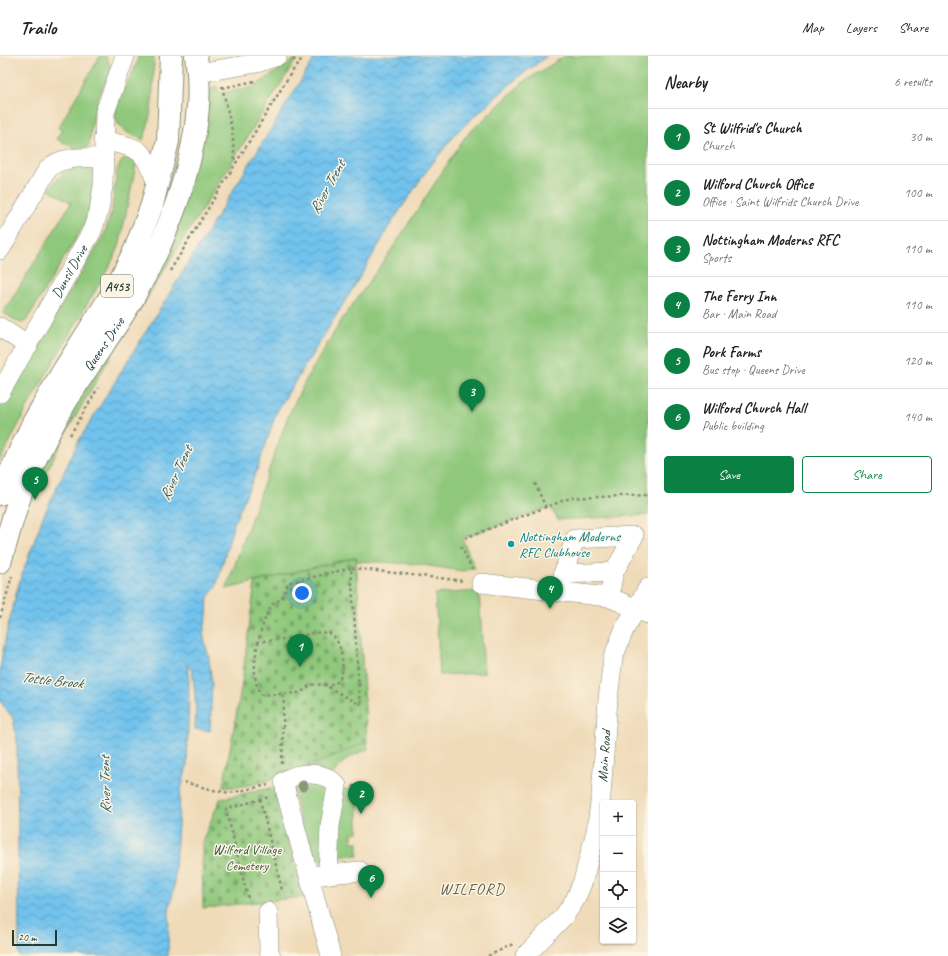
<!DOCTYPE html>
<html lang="en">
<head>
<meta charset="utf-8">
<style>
	body { margin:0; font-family:Caveat,sans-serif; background:#f6f6f6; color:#222 }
	.controls { position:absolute; right:12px; bottom:12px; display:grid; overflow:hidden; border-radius:4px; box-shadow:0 1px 3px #0004 }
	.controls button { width:36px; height:36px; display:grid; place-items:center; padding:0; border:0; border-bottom:1px solid #e0e0e0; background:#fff; color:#222; font:20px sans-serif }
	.scale { position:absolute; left:12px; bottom:10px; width:45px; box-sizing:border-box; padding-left:4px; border:2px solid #1f3d34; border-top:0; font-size:11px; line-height:14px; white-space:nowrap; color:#1f3d34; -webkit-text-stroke:3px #fcf5e5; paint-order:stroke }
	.you { position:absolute; left:302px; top:537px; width:14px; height:14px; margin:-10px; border:3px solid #fff; border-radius:50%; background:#1a73e8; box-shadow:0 0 0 6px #1a73e833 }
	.badge { display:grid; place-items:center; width:26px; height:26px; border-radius:50%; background:#0b8043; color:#fff; font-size:13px; font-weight:700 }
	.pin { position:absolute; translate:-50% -33px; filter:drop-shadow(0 1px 2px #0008) }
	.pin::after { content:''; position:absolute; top:21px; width:14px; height:12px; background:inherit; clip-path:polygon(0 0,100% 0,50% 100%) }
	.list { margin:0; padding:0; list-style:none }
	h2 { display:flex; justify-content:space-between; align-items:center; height:52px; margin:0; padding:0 16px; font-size:17px }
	h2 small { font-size:13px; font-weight:400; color:#767676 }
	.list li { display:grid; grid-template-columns:26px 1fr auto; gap:12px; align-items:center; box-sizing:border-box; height:56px; padding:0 16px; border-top:1px solid #e0e0e0 }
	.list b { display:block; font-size:15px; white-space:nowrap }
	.list p { margin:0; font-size:13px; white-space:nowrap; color:#767676 }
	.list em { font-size:13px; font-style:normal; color:#767676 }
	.actions { display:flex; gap:8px; padding:12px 16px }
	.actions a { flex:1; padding:9px 0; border:1px solid #0b8043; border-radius:4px; text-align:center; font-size:14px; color:#0b8043 }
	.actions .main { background:#0b8043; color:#fff }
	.icon { flex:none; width:22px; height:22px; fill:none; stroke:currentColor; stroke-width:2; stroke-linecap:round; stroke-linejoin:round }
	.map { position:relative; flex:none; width:648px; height:900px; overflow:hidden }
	header { display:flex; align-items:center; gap:24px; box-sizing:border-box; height:56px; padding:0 20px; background:#fff; border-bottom:1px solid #e0e0e0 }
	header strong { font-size:19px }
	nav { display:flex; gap:22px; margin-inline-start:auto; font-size:14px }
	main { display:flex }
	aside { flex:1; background:#fff }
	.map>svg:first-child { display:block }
	.green { fill:#8fc87c; stroke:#578258 }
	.cemetery { fill:url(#cemetery-stones); stroke:#578258 }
	.water { fill:url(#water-waves); stroke:#488090 }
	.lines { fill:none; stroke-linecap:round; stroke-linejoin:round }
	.minor-casing { stroke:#888c76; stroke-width:20 }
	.major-casing { stroke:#888c76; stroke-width:24 }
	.path { stroke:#888c76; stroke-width:2.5; stroke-dasharray:3 3; stroke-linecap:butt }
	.minor { stroke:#fff; stroke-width:19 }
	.major { stroke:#fff; stroke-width:22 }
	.tree { fill:#8c977a }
	.culture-dot { fill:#0f9aa8; stroke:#fcf5e5; stroke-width:1.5 }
	.labels { text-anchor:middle; stroke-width:3; stroke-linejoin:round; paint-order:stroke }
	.shield { fill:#fcf5e5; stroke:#617469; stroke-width:1 }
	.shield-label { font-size:13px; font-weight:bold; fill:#1f3d34 }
	.street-label { font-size:14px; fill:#1f3d34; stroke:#fcf5e5 }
	.culture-label { font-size:14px; fill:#0d838f; stroke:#fcf5e5; text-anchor:start }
	.park-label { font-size:14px; fill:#3b6046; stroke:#fcf5e5 }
	.water-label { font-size:15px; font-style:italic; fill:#345e62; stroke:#fcf5e5 }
	.quarter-label { font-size:16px; letter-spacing:1px; fill:#645f4b; stroke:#fcf5e5 }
</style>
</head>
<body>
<header>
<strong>Trailo</strong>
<nav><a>Map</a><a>Layers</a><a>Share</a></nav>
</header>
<main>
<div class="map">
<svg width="648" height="900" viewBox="0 0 648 900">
	<defs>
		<pattern id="cemetery-stones" width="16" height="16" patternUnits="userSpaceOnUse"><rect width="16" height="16" fill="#8fc87c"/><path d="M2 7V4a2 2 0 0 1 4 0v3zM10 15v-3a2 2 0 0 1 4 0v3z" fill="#74a466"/></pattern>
		<pattern id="water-waves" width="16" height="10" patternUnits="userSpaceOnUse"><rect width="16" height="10" fill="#71c2ed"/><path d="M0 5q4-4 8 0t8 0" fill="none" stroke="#5c9fc1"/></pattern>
	</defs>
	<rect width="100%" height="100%" fill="#fcf5e5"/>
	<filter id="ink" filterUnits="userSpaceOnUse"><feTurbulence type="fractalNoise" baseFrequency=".025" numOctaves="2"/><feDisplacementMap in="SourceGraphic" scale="8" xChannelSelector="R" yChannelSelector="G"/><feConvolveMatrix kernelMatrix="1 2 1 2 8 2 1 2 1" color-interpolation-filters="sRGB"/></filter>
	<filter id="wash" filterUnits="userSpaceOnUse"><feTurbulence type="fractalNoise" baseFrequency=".012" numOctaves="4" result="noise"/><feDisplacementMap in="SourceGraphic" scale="16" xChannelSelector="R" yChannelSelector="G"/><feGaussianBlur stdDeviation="0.9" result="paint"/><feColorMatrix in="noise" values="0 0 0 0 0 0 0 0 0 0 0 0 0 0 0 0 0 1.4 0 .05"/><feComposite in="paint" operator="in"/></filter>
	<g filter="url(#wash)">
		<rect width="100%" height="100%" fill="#f0dbb9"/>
		<!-- green -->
		<g class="green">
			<path d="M100 0H106L112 14C97 38 92 62 89 90L87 92 75 93 57 83 63 74 58 72Z"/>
			<path d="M138 0H154C153 28 154 58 143 84 135 80 125 77 119 69 105 53 137 19 138 0Z"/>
			<polygon points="565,0 648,0 648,459 558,464 550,451 462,482 475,512 463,515 416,508 356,505 356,501 226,533 288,360 308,320 341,265 386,202 465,81 522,27"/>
			<polygon points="297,2 113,296 71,368 37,434 33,431 51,392 118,278 207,37 216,30 220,37 254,31"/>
			<polygon points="130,101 137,104 119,191 109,211 29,348 0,405 0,352 104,179 112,154 117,113 123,103"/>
			<path d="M84 110 90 112 94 116 91 148 86 166 26 265 21 267 3 257 71 147 49 133C59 120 67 112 84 110Z"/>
			<polygon points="479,535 484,617 440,619 435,538"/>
			<path d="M367 686 368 693C354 699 343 703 334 717L295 714Z"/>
			<polygon points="313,722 328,733 324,804 309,806 291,725"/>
			<polygon points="343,733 358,733 358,776 352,777 352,786 358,786 358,799 331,801"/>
		</g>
		<!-- cemetery -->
		<g class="cemetery">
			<path d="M356 501 367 686C327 701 265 734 223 731L241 633 255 526Z"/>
			<polygon points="274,731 304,841 203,852 202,786 220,743"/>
		</g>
		<!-- water -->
		<path class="water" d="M316 0H547L516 23 455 78 425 117 386 175C383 184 371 200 366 211L277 355 257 414 234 467 216 531 208 541 207 560 203 578 209 603 212 628 210 675 195 673 196 650 193 620 192 615 187 609 189 626 187 710 180 737 174 831 169 855 168 900H19L17 686 13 662 0 645V612L7 574 19 527 43 461 79 384Z"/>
	</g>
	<g filter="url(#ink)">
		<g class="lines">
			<!-- minor casing -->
			<g class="minor-casing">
				<g id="minor">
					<polyline points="198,17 257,7 277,0"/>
					<path d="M103 84C143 94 142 91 158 129"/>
					<path d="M0 194 48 113C62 99 85 102 104 102"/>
					<polyline points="0,271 28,290"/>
					<path id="s1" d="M0 337 92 175 99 154 103 130 105 56 125 0"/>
					<polyline points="481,527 609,541 648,558"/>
					<polyline points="609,541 614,516 563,518 575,483 634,480 614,516"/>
					<polyline points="328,818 360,815"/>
					<path d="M309 821 328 818 330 770 337 730C326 714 298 716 284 725L286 737 331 900"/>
					<polyline points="268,856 269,896 271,900"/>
					<path id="s2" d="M525 900 564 860 575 844 583 825 596 775 601 740 608 643 613 602 624 574 648 532"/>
				</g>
			</g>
			<!-- major casing -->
			<g class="major-casing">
				<g id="major">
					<polyline points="0,438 33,367 62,317 114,235 135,194 152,149 168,85 171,0"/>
					<path id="s3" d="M0 506C9 479 15 449 27 422 35 403 45 384 55 365 77 322 109 284 133 242 171 176 209 77 196 0"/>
				</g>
			</g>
			<!-- path -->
			<g class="path">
				<polyline points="293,5 299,0"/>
				<polyline points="222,30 232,74 235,107"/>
				<polyline points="222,32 255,25"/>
				<polyline points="170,215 291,17 304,0"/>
				<polyline points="70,379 98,332"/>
				<polyline points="535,427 546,452"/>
				<polyline points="465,482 570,442 648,439"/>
				<polyline points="461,490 472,513"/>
				<polyline points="0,562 12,520"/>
				<polyline points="301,579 302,590"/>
				<path d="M257 586C269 584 282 584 294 581 306 579 315 575 328 577 342 580 347 616 338 625 332 632 319 627 311 629 306 631 304 636 298 637L262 639C246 622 260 567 272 549 274 546 279 545 282 542L288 527 351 512"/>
				<polyline points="323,628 360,649"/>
				<polyline points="360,649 351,512 465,525"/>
				<polyline points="282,708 284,637"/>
				<polyline points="184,726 213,734 230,737 268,729"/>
				<polyline points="352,730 359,730"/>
				<polyline points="260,743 282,834"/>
				<polyline points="248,842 226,753 269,741"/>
				<polyline points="488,900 513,888"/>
			</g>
			<!-- minor -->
			<use href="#minor" class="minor"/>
			<!-- major -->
			<use href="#major" class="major"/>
		</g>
		<!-- trees -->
		<circle class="tree" cx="303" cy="730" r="5.5"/>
	</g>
	<!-- markers -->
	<circle class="culture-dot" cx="511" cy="488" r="4"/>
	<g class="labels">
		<!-- shield labels -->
		<rect class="shield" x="101" y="219" width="32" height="22" rx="3"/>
		<g class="shield-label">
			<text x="117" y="235">A453</text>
		</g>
		<!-- street labels -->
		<g class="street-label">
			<text dy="5" stroke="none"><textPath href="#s1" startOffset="140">Dunsil Drive</textPath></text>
			<text dy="5" stroke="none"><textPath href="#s3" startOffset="243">Queens Drive</textPath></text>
			<text dy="5" stroke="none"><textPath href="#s2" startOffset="223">Main Road</textPath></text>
		</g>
		<!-- culture labels -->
		<g class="culture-label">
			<text x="519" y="485">Nottingham Moderns<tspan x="519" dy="16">RFC Clubhouse</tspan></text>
		</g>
		<!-- park labels -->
		<g class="park-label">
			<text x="247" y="798">Wilford Village<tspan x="247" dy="16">Cemetery</tspan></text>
		</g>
		<!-- water labels -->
		<g class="water-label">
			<text transform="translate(327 131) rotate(-61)" y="5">River Trent</text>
			<text transform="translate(176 417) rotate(-65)" y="5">River Trent</text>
			<text transform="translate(52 624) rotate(6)" y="5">Tottle Brook</text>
			<text transform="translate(105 729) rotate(-91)" y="5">River Trent</text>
		</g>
		<!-- quarter labels -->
		<g class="quarter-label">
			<text x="472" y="838">WILFORD</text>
		</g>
	</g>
</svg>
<div class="controls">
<button>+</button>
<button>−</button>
<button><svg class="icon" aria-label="locate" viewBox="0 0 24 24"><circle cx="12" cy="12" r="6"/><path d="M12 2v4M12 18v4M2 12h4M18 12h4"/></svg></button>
<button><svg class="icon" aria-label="layers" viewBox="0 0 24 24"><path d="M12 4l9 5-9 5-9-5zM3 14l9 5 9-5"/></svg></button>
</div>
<div class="scale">20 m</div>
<div class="you"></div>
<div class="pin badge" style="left:300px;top:611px">1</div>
<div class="pin badge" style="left:361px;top:758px">2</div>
<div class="pin badge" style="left:472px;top:356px">3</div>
<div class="pin badge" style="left:550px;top:553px">4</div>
<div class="pin badge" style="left:35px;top:444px">5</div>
<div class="pin badge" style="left:371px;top:842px">6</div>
</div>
<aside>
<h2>Nearby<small>6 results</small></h2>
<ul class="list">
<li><span class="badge">1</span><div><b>St Wilfrid's Church</b><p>Church</p></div><em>30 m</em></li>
<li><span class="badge">2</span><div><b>Wilford Church Office</b><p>Office · Saint Wilfrids Church Drive</p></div><em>100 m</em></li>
<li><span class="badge">3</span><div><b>Nottingham Moderns RFC</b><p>Sports</p></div><em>110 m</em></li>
<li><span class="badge">4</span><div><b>The Ferry Inn</b><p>Bar · Main Road</p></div><em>110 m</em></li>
<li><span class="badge">5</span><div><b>Pork Farms</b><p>Bus stop · Queens Drive</p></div><em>120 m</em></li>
<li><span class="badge">6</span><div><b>Wilford Church Hall</b><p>Public building</p></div><em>140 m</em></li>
</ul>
<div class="actions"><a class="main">Save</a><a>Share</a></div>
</aside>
</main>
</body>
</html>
